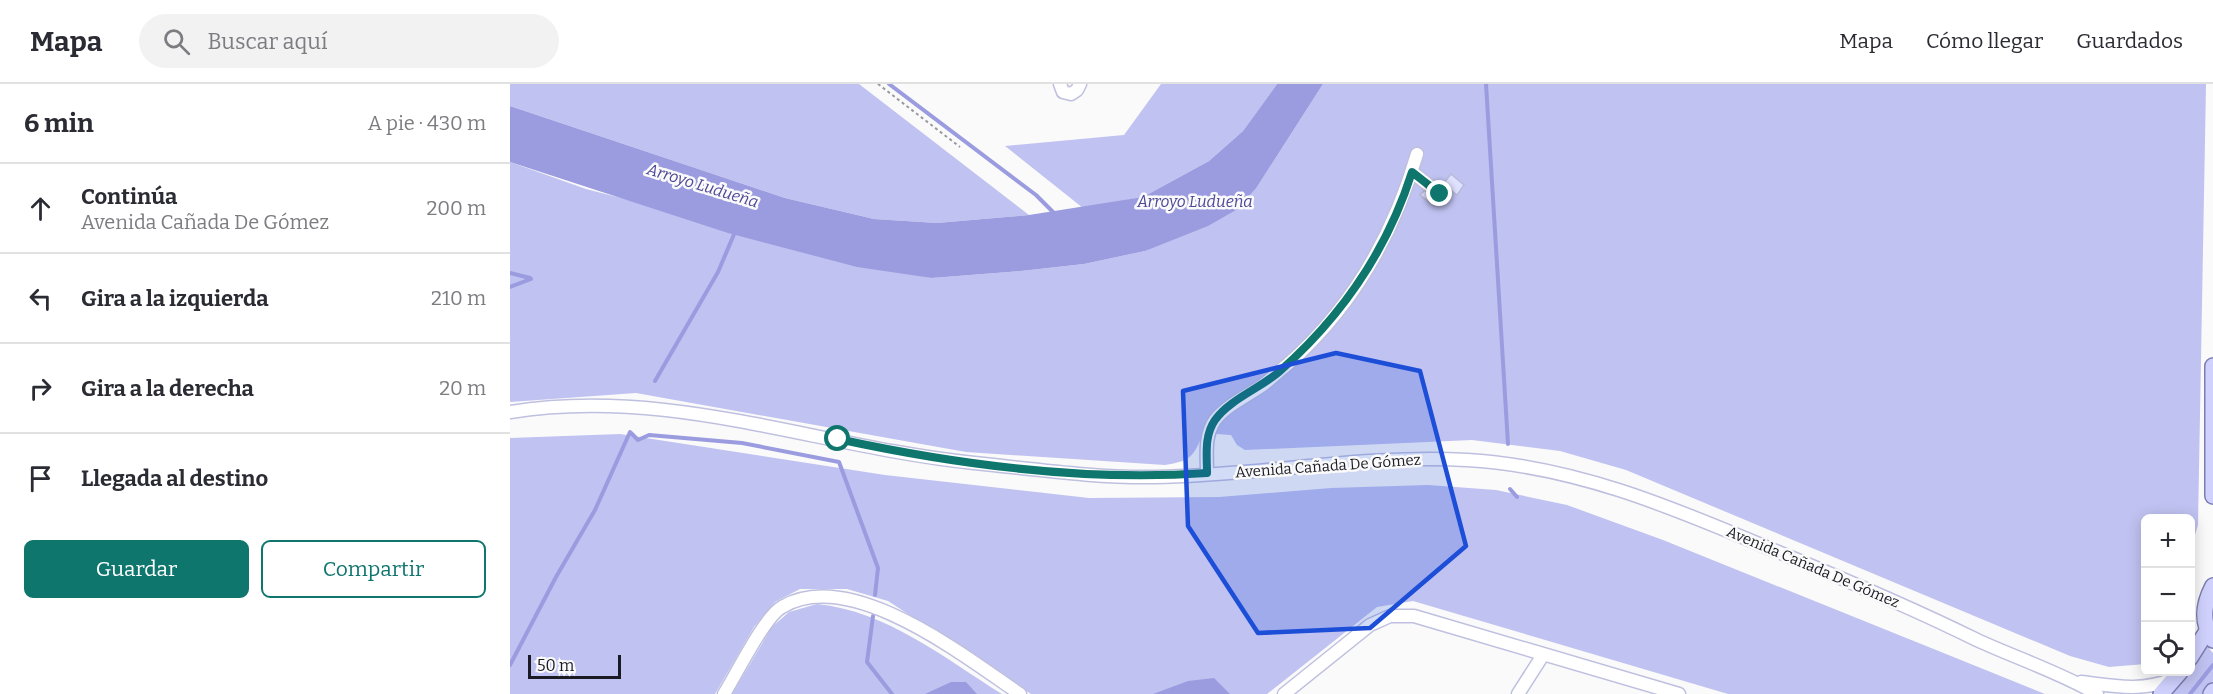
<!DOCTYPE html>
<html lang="es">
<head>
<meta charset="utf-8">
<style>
	body { margin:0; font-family:Bitter,serif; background:#f2f2f3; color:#2b2b33 }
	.controls { position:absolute; right:18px; bottom:18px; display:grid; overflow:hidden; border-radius:9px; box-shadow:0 3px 15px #0003 }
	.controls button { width:54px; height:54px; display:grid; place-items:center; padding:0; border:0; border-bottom:2px solid #e1e1e2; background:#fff; color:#2b2b33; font:30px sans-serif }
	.scale { position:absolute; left:18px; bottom:15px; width:93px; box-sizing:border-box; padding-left:6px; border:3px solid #1a1a25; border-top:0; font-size:16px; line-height:21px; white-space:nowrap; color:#1a1a25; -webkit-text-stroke:4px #fafafa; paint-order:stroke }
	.stop { position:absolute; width:18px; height:18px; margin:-14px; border:4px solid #0f766e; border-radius:50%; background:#fff }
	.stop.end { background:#0f766e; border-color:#fff; box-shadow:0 2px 6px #0008 }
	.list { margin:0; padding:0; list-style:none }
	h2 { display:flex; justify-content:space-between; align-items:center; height:78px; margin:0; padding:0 24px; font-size:26px }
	h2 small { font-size:20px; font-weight:400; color:#7c7c81 }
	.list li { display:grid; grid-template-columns:39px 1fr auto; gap:18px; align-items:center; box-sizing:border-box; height:90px; padding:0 24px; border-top:2px solid #e1e1e2 }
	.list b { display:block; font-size:22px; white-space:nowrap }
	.list p { margin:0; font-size:20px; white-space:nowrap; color:#7c7c81 }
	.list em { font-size:20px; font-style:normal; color:#7c7c81 }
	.actions { display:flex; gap:12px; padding:18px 24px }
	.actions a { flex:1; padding:14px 0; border:2px solid #0f766e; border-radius:9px; text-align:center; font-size:21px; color:#0f766e }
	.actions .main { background:#0f766e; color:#fff }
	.icon { flex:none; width:33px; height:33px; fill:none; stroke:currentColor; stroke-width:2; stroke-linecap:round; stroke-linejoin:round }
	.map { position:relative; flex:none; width:1703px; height:610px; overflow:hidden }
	header { display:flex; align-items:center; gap:36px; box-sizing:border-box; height:84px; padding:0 30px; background:#fff; border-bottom:2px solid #e1e1e2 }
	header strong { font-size:28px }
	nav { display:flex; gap:33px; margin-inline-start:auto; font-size:21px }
	.search { width:420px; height:54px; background:#f2f2f3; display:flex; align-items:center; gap:15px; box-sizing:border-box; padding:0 21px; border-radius:33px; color:#7c7c81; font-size:22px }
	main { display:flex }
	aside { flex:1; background:#fff }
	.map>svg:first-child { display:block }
	.green { fill:#c0c2f1 }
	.water { fill:#9b9cdf }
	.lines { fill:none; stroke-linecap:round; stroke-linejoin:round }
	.stream { stroke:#9b9cdf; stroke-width:4 }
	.building { fill:#e0e1fe; stroke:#b8bad9; stroke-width:1.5 }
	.minor-casing { stroke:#bfc0df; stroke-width:15 }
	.major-casing { stroke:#7c7db0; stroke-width:18 }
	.path { stroke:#99999e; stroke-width:2; stroke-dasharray:3 3; stroke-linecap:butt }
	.minor { stroke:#fff; stroke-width:12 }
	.major { stroke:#d0d1fd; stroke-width:15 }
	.route { stroke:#0f766e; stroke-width:8 }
	.marked { fill:#1d4ed8; fill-opacity:0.2; stroke:#1d4ed8; stroke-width:4.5; stroke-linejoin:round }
	.labels { text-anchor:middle; stroke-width:5; stroke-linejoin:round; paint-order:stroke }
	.street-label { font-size:15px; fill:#1a1a25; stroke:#fafafa }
	.water-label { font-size:16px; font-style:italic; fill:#4d4898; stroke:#fafafa }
</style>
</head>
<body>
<header>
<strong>Mapa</strong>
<div class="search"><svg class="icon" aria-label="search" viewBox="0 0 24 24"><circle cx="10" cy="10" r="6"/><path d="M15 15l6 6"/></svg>Buscar aquí</div>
<nav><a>Mapa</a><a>Cómo llegar</a><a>Guardados</a></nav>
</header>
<main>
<aside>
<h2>6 min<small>A pie · 430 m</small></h2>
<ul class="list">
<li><svg class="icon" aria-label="ahead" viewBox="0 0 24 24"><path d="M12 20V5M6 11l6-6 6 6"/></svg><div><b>Continúa</b><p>Avenida Cañada De Gómez</p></div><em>200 m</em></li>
<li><svg class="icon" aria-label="left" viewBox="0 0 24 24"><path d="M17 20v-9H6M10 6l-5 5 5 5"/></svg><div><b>Gira a la izquierda</b></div><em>210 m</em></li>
<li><svg class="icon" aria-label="right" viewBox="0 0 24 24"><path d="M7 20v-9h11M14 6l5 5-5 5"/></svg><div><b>Gira a la derecha</b></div><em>20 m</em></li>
<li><svg class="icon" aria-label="arrive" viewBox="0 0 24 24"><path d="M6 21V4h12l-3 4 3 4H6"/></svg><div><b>Llegada al destino</b></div></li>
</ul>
<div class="actions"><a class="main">Guardar</a><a>Compartir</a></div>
</aside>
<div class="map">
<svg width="1703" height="610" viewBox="0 0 1703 610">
	<rect width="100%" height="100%" fill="#fafafa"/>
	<!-- green -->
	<g class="green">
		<polygon points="0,0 349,0 519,131 427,139 364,135 275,114 0,22"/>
		<polygon points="651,0 767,0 733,47 699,77 633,113 573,124 495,62 614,51"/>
		<path d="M813 0H1696L1688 441 1681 464 1680 434H1636L1635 580 1599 583 1560 572 1116 386 1050 367 962 356 735 366 727 361 721 351 693 349C684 373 680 377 655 381L456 368 126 309 0 318V78L76 105 422 194 511 187 574 180 635 167 747 103Z"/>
		<polygon points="110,350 375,391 579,414 709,413 821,404 918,401 986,406 1057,421 1153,456 1535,610 1218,610 903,517 867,523 757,610 521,610 378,517 337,505 290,505 265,518 244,543 205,610 0,610 0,354"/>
		<path d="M307 520C377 527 434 574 492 610H222L262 543 279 528Z"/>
		<polygon points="1697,562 1703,569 1703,597 1693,610 1659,610 1677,588 1680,588 1681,583"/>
	</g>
	<!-- water -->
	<g class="water">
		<polygon points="767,0 813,0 747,103 726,126 698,142 635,167 574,180 511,187 422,194 347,183 218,149 0,78 0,22 275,114 364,135 427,139 519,131 633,113 699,77 733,47"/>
		<polygon points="704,594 720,610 643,610 678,597"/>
		<polygon points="441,598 456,598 467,610 415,610"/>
	</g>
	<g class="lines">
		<!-- stream -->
		<g class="stream">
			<polyline points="379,0 526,111 546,131"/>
			<polyline points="976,0 998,360"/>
			<polyline points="0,189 20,194"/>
			<polyline points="0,203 21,195"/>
			<polyline points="145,297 208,188 225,148"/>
			<polyline points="1000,405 1007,413"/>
			<polyline points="363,532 357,578 382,610"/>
			<polyline points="0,581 46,493 85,426 120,348 128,356 139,351 232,359 329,378 368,484 365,511"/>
			<polyline points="1680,610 1703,581"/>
		</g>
	</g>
	<!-- building -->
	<g class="building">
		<polygon points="941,90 954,101 947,111 933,100"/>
		<polygon points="917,104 930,114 924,122 910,111"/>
	</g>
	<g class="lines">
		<!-- minor casing -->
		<g class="minor-casing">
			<g id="minor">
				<polyline points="550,0 553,8 561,10 567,6 570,0"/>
				<polyline points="902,88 930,110"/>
				<path d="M0 328C159 302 308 363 464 379 524 385 585 394 645 393 749 392 853 370 957 376 1063 382 1159 422 1256 463 1327 492 1398 522 1467 556 1506 574 1549 588 1587 610"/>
				<path d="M697 389C697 371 694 352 705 336 717 321 737 312 753 301 761 295 769 287 777 281 842 224 883 152 907 70"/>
				<path d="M1571 598C1604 602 1632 608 1663 595"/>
				<path d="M214 610C226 591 255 532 272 523 340 482 454 572 510 610"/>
				<polyline points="774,610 860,541 880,532 904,532 1169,610"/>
				<polyline points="1008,610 1033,571"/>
			</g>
		</g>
		<!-- major casing -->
		<g class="major-casing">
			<g id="major">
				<polyline points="1703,282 1703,412"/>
				<path d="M1703 502C1693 521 1691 538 1703 556"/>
				<polyline points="1680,574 1697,547"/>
				<polyline points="1651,610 1670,588"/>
				<polyline points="1701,610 1703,607"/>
			</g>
		</g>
		<!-- path -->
		<polyline class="path" points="368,0 450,63"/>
		<!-- minor -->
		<use href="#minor" class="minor"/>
		<!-- major -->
		<use href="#major" class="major"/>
	</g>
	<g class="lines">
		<!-- route -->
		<path class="route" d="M328 355C448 381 574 398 697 389 697 371 694 352 705 336 720 315 751 304 770 287 832 232 877 167 902 88L930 110"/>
	</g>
	<!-- marked area -->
	<path class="marked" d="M826 269 910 287 956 462 860 544 748 549 678 442 673 307Z"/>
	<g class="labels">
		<!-- street labels -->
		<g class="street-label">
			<text transform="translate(818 382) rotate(-4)" y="5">Avenida Cañada De Gómez</text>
			<text transform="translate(1303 483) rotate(23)" y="5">Avenida Cañada De Gómez</text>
		</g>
		<!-- water labels -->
		<g class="water-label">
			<text transform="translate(193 101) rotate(17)" y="6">Arroyo Ludueña</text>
			<text x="685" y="123">Arroyo Ludueña</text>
		</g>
	</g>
</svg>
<div class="controls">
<button>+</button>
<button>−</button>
<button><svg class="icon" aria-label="locate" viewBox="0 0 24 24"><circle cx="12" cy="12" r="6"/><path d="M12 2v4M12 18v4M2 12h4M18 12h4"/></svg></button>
</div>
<div class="scale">50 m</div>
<div class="stop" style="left:328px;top:355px"></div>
<div class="stop end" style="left:930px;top:110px"></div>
</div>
</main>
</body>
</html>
